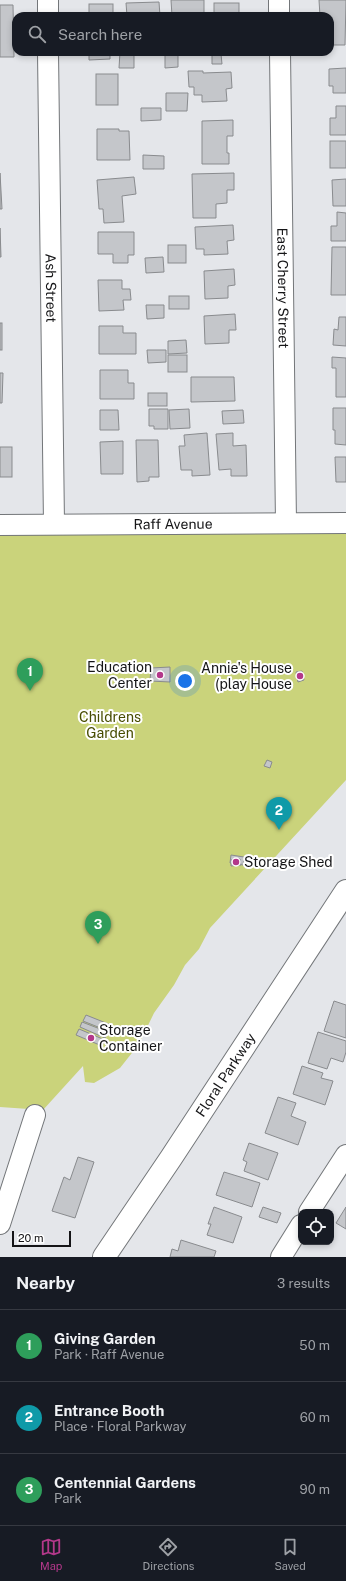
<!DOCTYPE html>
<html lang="en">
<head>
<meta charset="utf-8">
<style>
	body { margin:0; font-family:"Public Sans",sans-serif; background:#242831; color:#f1f3f6 }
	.controls { position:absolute; right:12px; bottom:12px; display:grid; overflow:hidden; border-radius:8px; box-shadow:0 2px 6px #0003 }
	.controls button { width:36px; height:36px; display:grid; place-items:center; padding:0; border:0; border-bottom:1px solid #363941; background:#171b24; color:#f1f3f6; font:20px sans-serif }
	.scale { position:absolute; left:12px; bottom:10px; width:59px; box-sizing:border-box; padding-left:4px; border:2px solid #151517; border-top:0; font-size:11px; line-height:14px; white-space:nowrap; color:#151517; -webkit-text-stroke:3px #fff; paint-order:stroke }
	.you { position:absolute; left:185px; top:681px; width:14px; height:14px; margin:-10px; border:3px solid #fff; border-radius:50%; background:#1a73e8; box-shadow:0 0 0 6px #1a73e833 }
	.badge { display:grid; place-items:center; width:26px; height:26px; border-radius:50%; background:#b3388a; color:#fff; font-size:13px; font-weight:700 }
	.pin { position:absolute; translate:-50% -33px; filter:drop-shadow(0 1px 2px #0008) }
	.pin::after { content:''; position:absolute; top:21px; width:14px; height:12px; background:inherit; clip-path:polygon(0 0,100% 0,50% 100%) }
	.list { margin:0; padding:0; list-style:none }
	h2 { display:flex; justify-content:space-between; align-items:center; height:52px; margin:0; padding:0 16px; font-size:17px }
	h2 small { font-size:13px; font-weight:400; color:#9ea1a6 }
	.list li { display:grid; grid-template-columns:26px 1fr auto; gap:12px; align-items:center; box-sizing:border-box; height:72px; padding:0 16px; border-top:1px solid #363941 }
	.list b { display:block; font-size:15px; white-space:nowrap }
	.list p { margin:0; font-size:13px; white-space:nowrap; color:#9ea1a6 }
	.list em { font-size:13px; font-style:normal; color:#9ea1a6 }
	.icon { flex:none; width:22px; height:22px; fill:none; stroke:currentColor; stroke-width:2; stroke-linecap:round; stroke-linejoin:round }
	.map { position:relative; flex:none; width:346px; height:1257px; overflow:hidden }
	.search { position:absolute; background:#171b24; box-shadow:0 2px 6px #0003; left:12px; right:12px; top:12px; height:44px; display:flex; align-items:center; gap:10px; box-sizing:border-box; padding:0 14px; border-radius:12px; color:#9ea1a6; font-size:15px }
	.sheet { height:268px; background:#171b24 }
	nav { display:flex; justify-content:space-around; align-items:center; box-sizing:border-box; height:56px; border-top:1px solid #363941; background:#171b24; font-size:11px; color:#9ea1a6 }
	nav a { display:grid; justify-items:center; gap:2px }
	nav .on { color:#b3388a }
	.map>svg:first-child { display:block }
	.green { fill:#cad37b }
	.building { fill:#c4c6ca; stroke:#898b8e }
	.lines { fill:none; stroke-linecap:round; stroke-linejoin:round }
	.minor-casing { stroke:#737679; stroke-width:22 }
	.tertiary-casing { stroke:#737679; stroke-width:24 }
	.minor { stroke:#fff; stroke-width:20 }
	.tertiary { stroke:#fff; stroke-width:22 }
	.poi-dot { fill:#b3388a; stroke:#fff; stroke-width:1.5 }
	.labels { text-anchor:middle; stroke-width:4; stroke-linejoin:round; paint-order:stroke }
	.street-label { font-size:14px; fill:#151517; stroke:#fff }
	.poi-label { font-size:14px; fill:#151517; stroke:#fff; text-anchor:end }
	.park-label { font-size:14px; fill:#474c00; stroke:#fff }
</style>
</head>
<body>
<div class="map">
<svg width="346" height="1257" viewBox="0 0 346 1257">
	<rect width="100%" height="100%" fill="#e4e6ea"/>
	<!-- green -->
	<polygon class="green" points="346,529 346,780 210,928 199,949 185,965 174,985 154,1013 139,1044 120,1068 94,1083 85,1082 83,1066 43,1110 0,1107 0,531"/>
	<!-- building -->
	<g class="building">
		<polygon points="171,0 204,0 204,16 172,16"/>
		<polygon points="319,0 346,0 345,45 330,45 330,16 320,16"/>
		<polygon points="159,2 160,16 127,16 126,3"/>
		<rect x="214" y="3" width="25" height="13"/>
		<rect x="89" y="4" width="24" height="12"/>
		<polygon points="0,5 13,5 14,57 0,57"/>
		<polygon points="89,52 110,52 110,59 89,60"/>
		<polygon points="120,52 134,52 134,68 119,68"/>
		<polygon points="165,52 178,52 178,67 165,68"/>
		<polygon points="212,54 221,54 222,64 212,64"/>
		<polygon points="346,68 346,93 333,93 333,86 329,86 329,69"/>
		<polygon points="188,71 203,71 203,73 231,72 232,88 226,89 227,101 202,102 202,95 194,95 194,87 189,87"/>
		<rect x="96" y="74" width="22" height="31"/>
		<polygon points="166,93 188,93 187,111 166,111"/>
		<polygon points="336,106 346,106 346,135 330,135 330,118 336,118"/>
		<polygon points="141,108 161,108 161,120 141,121"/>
		<polygon points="233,120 233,136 227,136 227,153 229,153 229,164 202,164 202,121"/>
		<polygon points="97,129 119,129 119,131 129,131 130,160 97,160"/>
		<rect x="330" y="141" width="16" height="27"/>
		<polygon points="143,155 164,156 164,169 143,169"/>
		<polygon points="0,173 2,209 0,209"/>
		<polygon points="234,173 234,190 227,190 227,203 216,204 216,218 193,218 192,174"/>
		<polygon points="134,177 136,194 122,196 124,222 104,223 103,209 99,209 97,180"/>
		<polygon points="346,179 346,206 333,206 332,180"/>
		<polygon points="337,212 346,213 346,241 331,241 331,226 337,226"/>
		<polygon points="233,225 234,240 227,241 228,254 204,255 204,249 196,249 195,227"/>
		<polygon points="0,228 1,257 0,257"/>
		<polygon points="98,232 134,232 134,255 128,255 128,263 113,263 113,254 98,254"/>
		<rect x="168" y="245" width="18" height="18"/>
		<polygon points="332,247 346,247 346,295 331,295"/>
		<polygon points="163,257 164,272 146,273 145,258"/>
		<polygon points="234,269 235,285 228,286 228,298 205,299 204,271"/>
		<polygon points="98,280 122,280 122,289 130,289 131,300 123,300 124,310 99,311"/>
		<rect x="169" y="296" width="20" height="13"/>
		<polygon points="146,305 164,305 164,318 147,319"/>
		<polygon points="235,314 236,330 229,330 229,343 205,344 204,316"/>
		<polygon points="339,317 346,317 346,346 333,345 334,329 338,330"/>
		<rect x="0" y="323" width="2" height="27"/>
		<polygon points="99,326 123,326 123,333 136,333 136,354 99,354"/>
		<polygon points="186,340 187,353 168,354 168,341"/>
		<polygon points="147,350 166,350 166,362 148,363"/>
		<rect x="168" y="355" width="19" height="17"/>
		<polygon points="332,357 346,358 346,397 336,397 336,368 332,368"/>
		<polygon points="100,370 128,370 128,383 134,383 134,399 100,399"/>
		<polygon points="0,373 3,373 2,403 0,403"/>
		<polygon points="191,377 234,377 235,401 191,402"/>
		<rect x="148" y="393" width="19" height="13"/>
		<polygon points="333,408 346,408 346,445 335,444 335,430 333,430"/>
		<polygon points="149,409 168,409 168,429 154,429 154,426 149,426"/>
		<polygon points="189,409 190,428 170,429 169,410"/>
		<polygon points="100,410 118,410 119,430 100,430"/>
		<polygon points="243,410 244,423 223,424 222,411"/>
		<polygon points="207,433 210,475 192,476 192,470 181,470 179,446 185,446 184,435"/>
		<polygon points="233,433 233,446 246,445 247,476 231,476 231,469 219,470 216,434"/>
		<polygon points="136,440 158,440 159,477 149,477 149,481 137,482"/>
		<polygon points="123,441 123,474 101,474 100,442"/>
		<rect x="0" y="447" width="12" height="30"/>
		<polygon points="335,457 346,457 346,482 336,482"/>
		<polygon points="170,667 170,682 150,681 151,668"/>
		<polygon points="302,671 304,680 298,682 296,672"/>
		<polygon points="267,760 272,762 270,768 264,766"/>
		<polygon points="231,855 244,857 243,865 230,863"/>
		<polygon points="240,859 241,865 231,866 231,860"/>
		<polygon points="334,1001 346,1005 346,1038 324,1031"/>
		<polygon points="86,1015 111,1025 108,1031 83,1021"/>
		<polygon points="82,1022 108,1032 105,1038 80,1027"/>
		<polygon points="79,1029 105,1040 102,1046 76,1035"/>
		<polygon points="318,1032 346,1041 346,1052 343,1062 331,1058 327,1069 308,1063"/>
		<polygon points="302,1066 323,1073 321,1078 333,1081 325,1105 293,1094"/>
		<polygon points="278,1097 296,1103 291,1116 306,1122 298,1145 265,1133"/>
		<polygon points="249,1143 278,1153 268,1180 244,1171 247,1162 243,1160"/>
		<polygon points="78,1157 94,1162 75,1218 52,1211 64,1177 70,1180"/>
		<polygon points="224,1172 260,1183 252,1207 216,1195"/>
		<polygon points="214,1207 242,1217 233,1243 207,1235 211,1224 208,1224"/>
		<polygon points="263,1207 281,1213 277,1223 259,1217"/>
		<polygon points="346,1207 346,1229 336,1223"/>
		<polygon points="181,1240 216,1251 214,1257 170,1257 172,1249 178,1251"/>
	</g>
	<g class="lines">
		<!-- minor casing -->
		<g class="minor-casing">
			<g id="minor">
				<polyline points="48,0 48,16"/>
				<polyline points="279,0 279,16"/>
				<path id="s1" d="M48 52 54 524"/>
				<path id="s2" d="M280 52 286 523"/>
				<path id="s3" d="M0 525 346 523"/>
				<polyline points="309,1212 346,1155"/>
				<polyline points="0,1224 35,1115"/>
				<polyline points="281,1257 301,1225"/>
			</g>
		</g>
		<!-- tertiary casing -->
		<g class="tertiary-casing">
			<g id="tertiary">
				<path id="s4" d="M104 1257 171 1158 346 891"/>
			</g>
		</g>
		<!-- minor -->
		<use href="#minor" class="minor"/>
		<!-- tertiary -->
		<use href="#tertiary" class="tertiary"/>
	</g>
	<!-- markers -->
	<g class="poi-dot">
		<circle cx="160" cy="675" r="4"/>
		<circle cx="300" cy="676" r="4"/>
		<circle cx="236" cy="862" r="4"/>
		<circle cx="91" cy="1038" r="4"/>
	</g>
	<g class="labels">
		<!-- street labels -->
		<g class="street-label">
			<text dy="5" stroke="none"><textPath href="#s1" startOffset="236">Ash Street</textPath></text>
			<text dy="5" stroke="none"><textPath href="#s2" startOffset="236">East Cherry Street</textPath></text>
			<text dy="5" stroke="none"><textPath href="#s3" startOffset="173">Raff Avenue</textPath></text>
			<text dy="5" stroke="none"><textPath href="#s4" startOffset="219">Floral Parkway</textPath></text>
		</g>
		<!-- poi labels -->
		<g class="poi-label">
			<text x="152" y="672">Education<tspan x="152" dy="16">Center</tspan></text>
			<text x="292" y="673">Annie's House<tspan x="292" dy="16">(play House</tspan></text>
			<text x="244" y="867" text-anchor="start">Storage Shed</text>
			<text x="99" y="1035" text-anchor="start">Storage<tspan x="99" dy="16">Container</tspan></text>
		</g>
		<!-- park labels -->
		<g class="park-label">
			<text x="110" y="722">Childrens<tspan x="110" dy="16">Garden</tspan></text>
		</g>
	</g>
</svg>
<div class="controls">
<button><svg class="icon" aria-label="locate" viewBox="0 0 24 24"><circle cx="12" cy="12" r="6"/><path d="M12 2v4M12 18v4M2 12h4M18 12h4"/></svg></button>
</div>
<div class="scale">20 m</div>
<div class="you"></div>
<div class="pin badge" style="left:30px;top:691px;background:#2e9e5b">1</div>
<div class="pin badge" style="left:279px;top:830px;background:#0f9aa8">2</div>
<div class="pin badge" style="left:98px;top:944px;background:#2e9e5b">3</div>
<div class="search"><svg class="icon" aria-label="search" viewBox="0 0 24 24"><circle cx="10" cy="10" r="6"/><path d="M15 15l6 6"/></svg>Search here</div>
</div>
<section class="sheet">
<h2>Nearby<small>3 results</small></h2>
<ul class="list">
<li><span class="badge" style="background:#2e9e5b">1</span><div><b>Giving Garden</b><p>Park · Raff Avenue</p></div><em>50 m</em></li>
<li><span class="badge" style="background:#0f9aa8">2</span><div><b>Entrance Booth</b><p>Place · Floral Parkway</p></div><em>60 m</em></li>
<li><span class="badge" style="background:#2e9e5b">3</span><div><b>Centennial Gardens</b><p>Park</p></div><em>90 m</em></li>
</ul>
</section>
<nav>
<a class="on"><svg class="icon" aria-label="map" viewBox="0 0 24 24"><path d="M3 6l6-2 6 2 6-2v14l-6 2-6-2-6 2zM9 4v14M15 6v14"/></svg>Map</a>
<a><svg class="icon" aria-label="directions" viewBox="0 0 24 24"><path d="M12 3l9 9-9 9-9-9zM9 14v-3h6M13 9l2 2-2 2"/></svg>Directions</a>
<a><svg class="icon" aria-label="saved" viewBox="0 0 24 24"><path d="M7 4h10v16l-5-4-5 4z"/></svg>Saved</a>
</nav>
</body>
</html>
